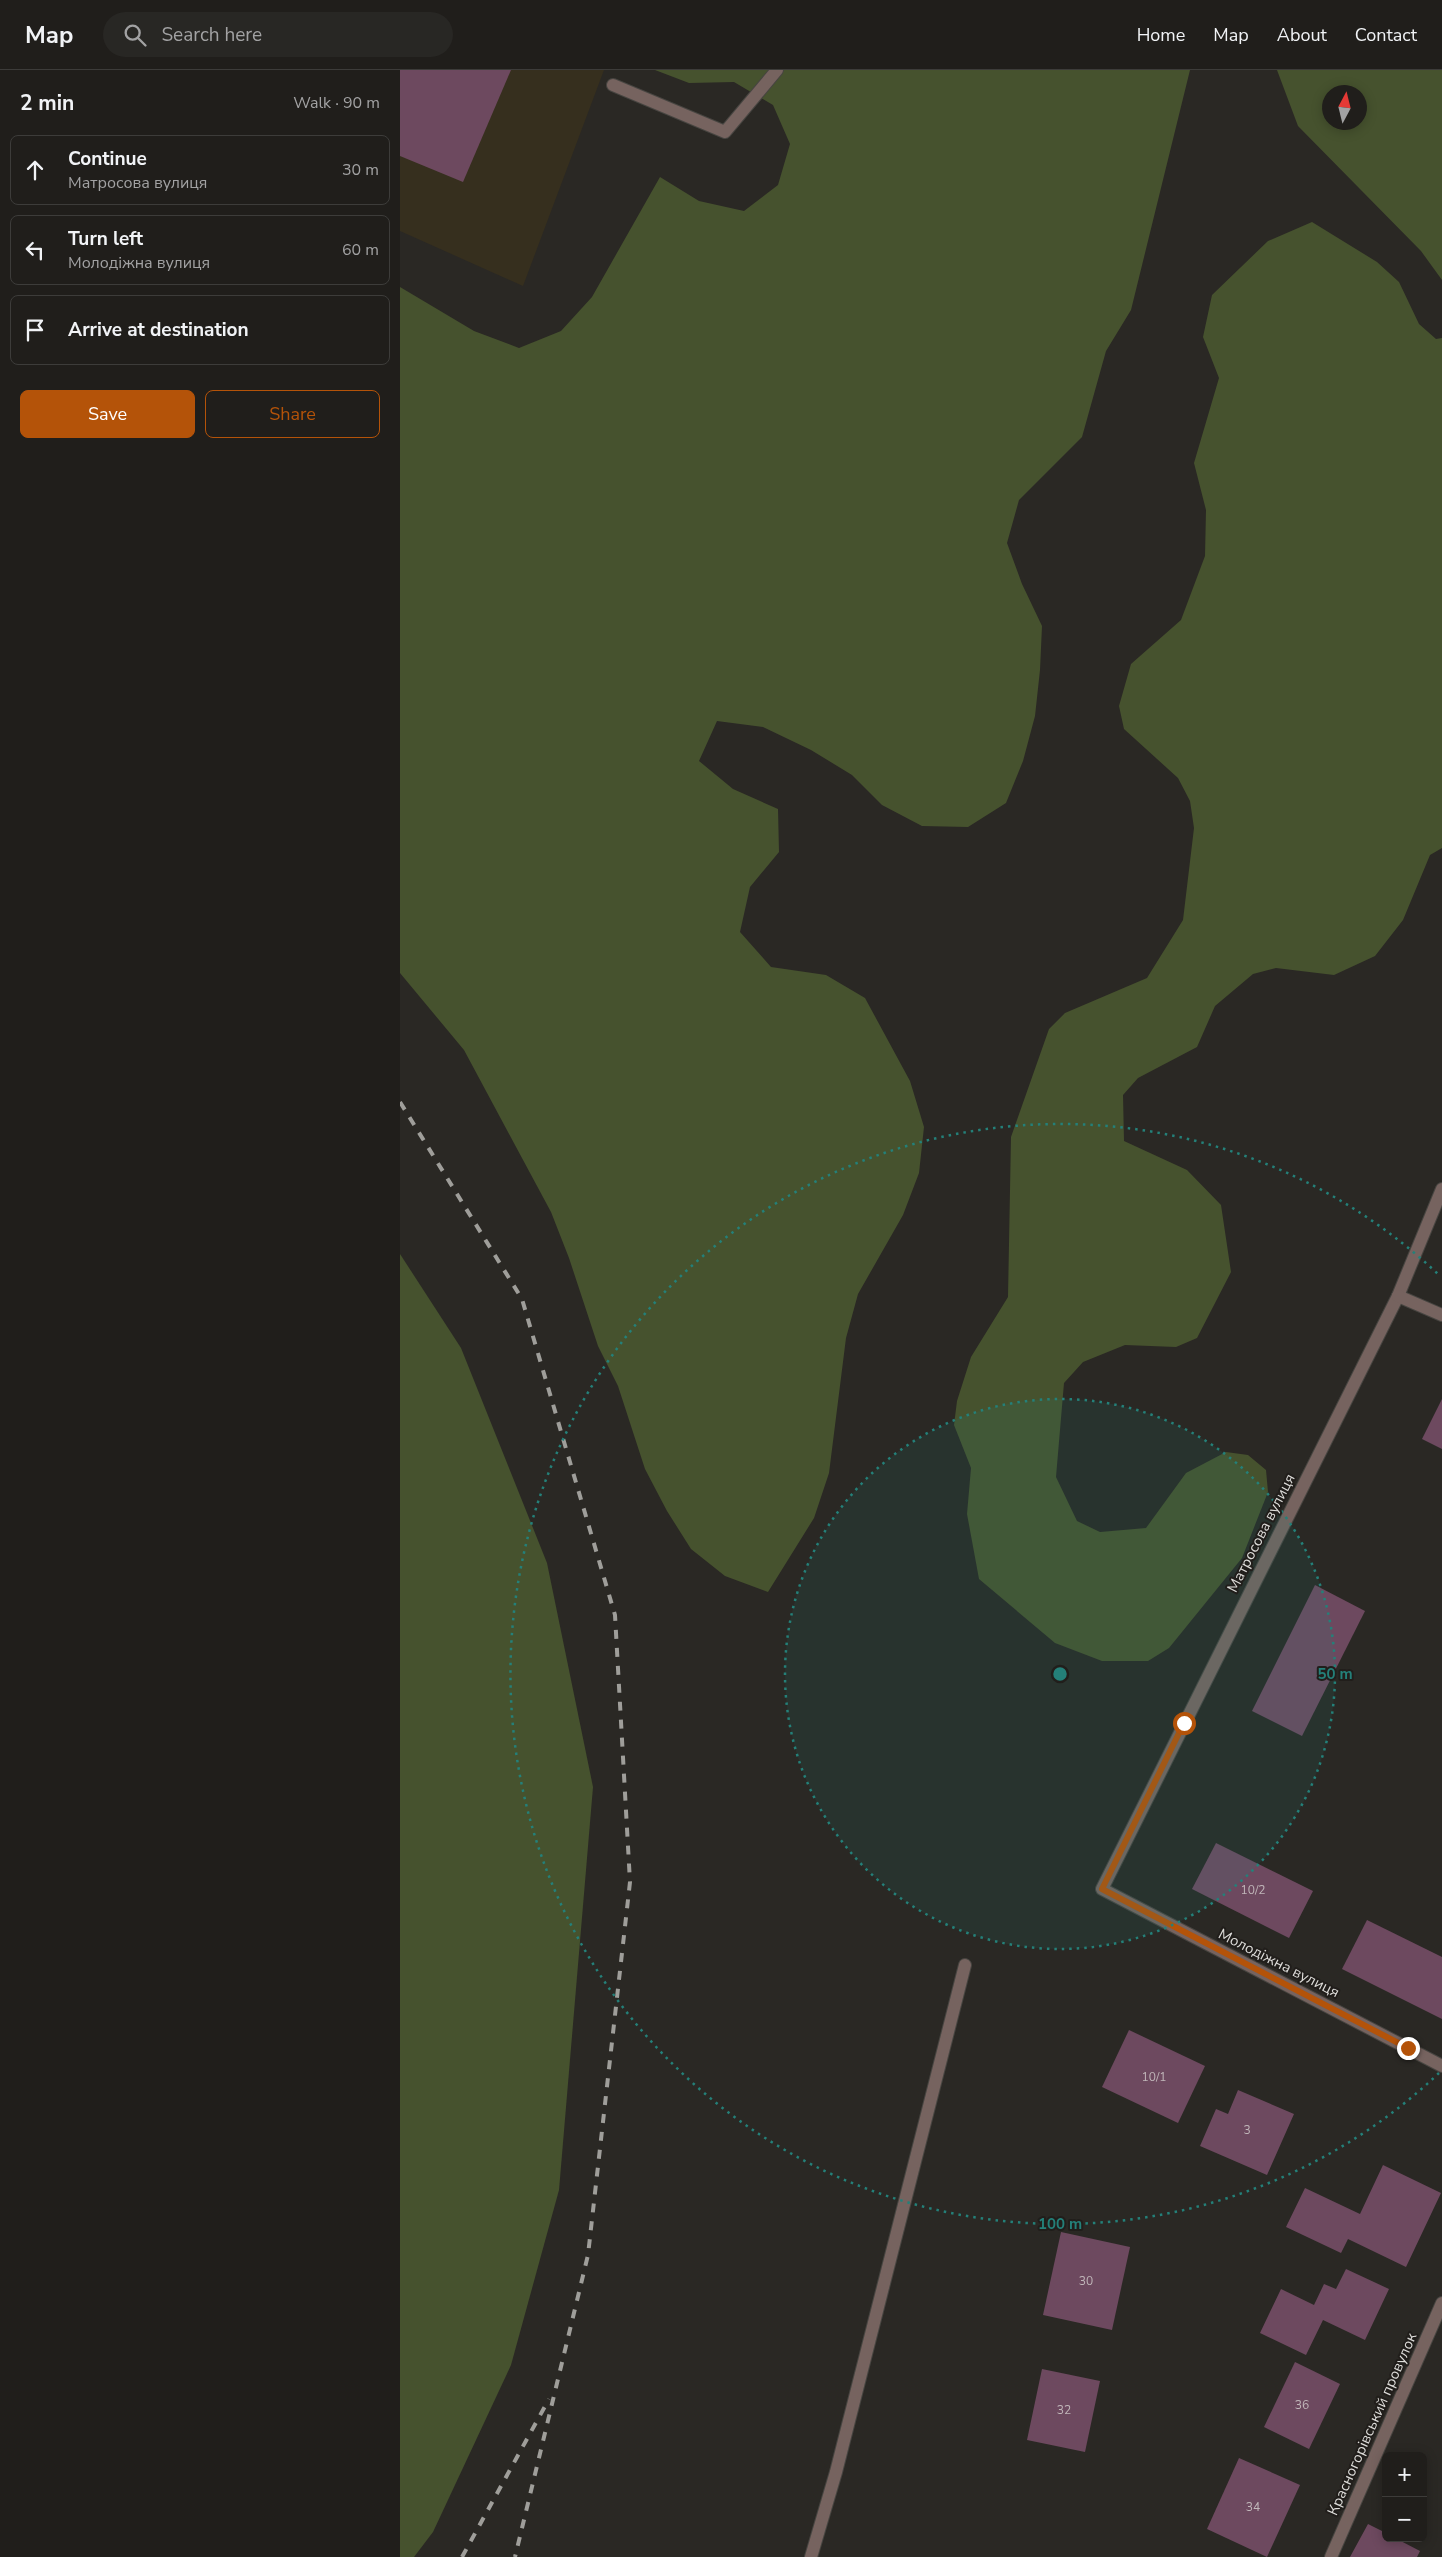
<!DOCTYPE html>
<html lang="en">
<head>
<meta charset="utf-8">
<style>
	body { margin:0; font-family:"Nunito Sans",sans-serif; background:#282724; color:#f1f3f6 }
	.controls { position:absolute; right:15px; bottom:15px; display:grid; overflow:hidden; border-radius:8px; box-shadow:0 2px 12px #0003 }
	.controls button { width:45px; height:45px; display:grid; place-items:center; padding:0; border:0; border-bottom:1px solid #3d3c3a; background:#201e1b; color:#f1f3f6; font:25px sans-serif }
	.compass { position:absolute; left:922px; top:15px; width:45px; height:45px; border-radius:50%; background:#201e1b; box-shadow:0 2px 12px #0003; rotate:7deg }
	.stop { position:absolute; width:15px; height:15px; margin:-11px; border:4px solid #b45309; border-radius:50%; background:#fff }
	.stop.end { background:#b45309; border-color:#fff; box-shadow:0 1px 5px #0008 }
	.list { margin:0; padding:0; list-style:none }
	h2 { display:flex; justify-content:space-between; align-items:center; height:65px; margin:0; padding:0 20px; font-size:21px }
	h2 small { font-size:16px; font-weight:400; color:#a2a2a3 }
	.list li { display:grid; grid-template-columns:32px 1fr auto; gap:15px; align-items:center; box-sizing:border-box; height:70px; margin:0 10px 10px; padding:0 10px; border:1px solid #3d3c3a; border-radius:8px }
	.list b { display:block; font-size:19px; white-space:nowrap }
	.list p { margin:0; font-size:16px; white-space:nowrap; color:#a2a2a3 }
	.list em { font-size:16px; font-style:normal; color:#a2a2a3 }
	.actions { display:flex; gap:10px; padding:15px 20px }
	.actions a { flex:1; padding:11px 0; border:1px solid #b45309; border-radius:8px; text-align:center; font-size:18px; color:#b45309 }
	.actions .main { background:#b45309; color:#fff }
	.icon { flex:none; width:28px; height:28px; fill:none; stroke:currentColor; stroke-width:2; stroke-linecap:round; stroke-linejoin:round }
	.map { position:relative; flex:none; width:1042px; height:2487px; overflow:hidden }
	header { display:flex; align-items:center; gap:30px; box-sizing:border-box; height:70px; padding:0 25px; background:#201e1b; border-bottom:1px solid #3d3c3a }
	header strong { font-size:24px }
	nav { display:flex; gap:28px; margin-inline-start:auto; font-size:18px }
	.search { width:350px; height:45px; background:#282724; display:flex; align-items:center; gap:12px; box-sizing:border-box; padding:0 18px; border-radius:28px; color:#a2a2a3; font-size:19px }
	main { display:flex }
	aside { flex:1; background:#201e1b }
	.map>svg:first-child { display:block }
	.industrial { fill:#362f1e }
	.forest { fill:#46522e; fill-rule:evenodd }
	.building { fill:#6d495f }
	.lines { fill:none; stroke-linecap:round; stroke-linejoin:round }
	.minor-casing { stroke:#474541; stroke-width:14 }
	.minor { stroke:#76635f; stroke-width:12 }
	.rail { stroke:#9f9e9a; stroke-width:4; stroke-dasharray:9 9; stroke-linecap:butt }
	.route { stroke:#b45309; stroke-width:6 }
	.ring { fill:none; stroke:#248079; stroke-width:2.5; stroke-dasharray:2.5 5 }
	.labels { text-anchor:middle; stroke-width:4; stroke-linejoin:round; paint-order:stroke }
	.number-label { font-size:12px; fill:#c1b7ba }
	.street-label { font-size:15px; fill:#dddcd9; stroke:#211e1b }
	.centre { fill:#248079; stroke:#211e1b; stroke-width:2.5 }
	.ring-label { font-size:15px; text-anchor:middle; font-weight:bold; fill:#248079; stroke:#211e1b; stroke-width:4; stroke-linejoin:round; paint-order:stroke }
</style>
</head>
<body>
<header>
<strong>Map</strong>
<div class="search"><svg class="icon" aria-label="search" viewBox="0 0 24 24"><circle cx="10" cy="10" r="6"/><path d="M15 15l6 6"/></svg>Search here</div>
<nav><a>Home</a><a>Map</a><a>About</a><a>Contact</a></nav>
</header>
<main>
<aside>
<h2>2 min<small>Walk · 90 m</small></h2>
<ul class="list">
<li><svg class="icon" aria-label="ahead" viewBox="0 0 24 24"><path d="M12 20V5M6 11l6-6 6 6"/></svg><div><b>Continue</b><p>Матросова вулиця</p></div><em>30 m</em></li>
<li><svg class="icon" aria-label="left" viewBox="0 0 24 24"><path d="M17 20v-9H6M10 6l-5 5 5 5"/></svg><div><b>Turn left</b><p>Молодіжна вулиця</p></div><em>60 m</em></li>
<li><svg class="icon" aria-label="arrive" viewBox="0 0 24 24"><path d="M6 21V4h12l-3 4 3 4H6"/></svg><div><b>Arrive at destination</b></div></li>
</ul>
<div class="actions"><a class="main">Save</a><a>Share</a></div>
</aside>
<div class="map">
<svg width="1042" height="2487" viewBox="0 0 1042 2487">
	<rect width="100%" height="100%" fill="#2a2824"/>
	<!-- industrial -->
	<polygon class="industrial" points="0,0 204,0 123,216 0,161"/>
	<!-- forest -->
	<g class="forest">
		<polygon points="255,0 790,0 731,240 706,281 682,367 619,430 607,473 622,514 642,556 640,600 635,646 623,691 606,733 568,757 522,756 482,735 452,705 411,680 363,657 317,651 299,691 333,719 378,739 379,782 350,817 340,862 371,897 426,905 465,928 510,1011 524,1057 519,1103 503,1145 458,1224 446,1268 429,1403 414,1448 368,1522 325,1506 291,1479 267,1441 245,1399 218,1316 198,1276 169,1188 151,1142 64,980 0,903 0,217 74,261 119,278 161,261 192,227 260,107 299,131 344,141 378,115 390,74 373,35 334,12 289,13"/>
		<path d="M877 0H1042V210L1021 181 898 56ZM959 22V52H929V22Z"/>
		<polygon points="912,152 977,192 999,212 1019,254 1036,269 1042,268 1042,778 1030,785 1003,850 975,886 934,905 876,898 853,904 815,936 797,977 738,1008 723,1025 724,1071 787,1100 821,1135 831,1202 797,1268 776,1277 725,1275 683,1292 664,1313 656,1407 677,1451 700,1462 746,1458 786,1403 826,1382 848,1385 866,1400 868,1422 842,1488 769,1578 748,1591 702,1591 655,1573 579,1509 567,1444 571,1398 554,1355 557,1331 571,1287 608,1227 611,1067 649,959 665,943 747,908 783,850 794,758 790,731 778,708 724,659 719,636 731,594 781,550 805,486 806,440 794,393 819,308 803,267 812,225 868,171"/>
		<polygon points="0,1184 61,1278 147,1493 193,1717 159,2120 111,2295 33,2462 14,2487 0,2487"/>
	</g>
	<!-- building -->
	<g class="building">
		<polygon points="0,0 111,0 63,112 0,86"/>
		<polygon points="1042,1329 1042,1379 1022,1369"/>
		<polygon points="915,1515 965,1541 902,1666 852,1641"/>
		<polygon points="816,1773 913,1821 889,1868 792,1819"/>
		<polygon points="967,1850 1042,1887 1042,1949 942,1899"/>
		<polygon points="729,1960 805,1996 778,2053 702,2017"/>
		<polygon points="838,2020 894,2044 867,2105 800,2076 816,2039 828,2044"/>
		<polygon points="983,2095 1041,2123 1006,2197 948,2169 941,2183 886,2157 905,2118 960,2144"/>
		<polygon points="661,2162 730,2177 712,2260 643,2245"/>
		<polygon points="946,2199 989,2219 965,2270 923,2250 906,2285 860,2263 881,2219 914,2235 924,2214 936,2219"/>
		<polygon points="895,2292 940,2314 909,2379 864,2357"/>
		<polygon points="642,2299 700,2311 685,2382 627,2370"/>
		<polygon points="839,2388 900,2415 867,2487 807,2459"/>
		<polygon points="968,2454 986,2463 986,2468 995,2468 1020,2481 1017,2487 950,2487"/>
	</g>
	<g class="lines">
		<!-- minor casing -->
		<g class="minor-casing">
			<g id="minor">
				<polyline points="213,15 325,62 377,0"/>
				<polyline points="1042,1119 998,1226 702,1819 1042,1996"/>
				<polyline points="998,1226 1042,1245"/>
				<polyline points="411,2487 436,2402 565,1895"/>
				<polyline points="931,2487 1042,2233"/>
			</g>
		</g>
		<!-- minor -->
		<use href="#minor" class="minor"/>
		<!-- rail -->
		<g class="rail">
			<polyline points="0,1032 122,1229 215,1545 230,1812 188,2185 115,2487"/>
			<polyline points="62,2487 149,2329"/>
		</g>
	</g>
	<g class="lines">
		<!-- route -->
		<polyline class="route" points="784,1653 702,1819 1008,1978"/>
	</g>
	<!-- distance rings -->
	<circle cx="660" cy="1604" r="275" fill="#248079" fill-opacity=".12"/>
	<g class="ring">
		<circle cx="660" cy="1604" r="275"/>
		<path d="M1039 2003A550 550 0 1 1 1039 1205"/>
	</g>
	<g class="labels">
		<!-- number labels -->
		<g class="number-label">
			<text x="853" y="1824">10/2</text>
			<text x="754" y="2011">10/1</text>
			<text x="847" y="2064">3</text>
			<text x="686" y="2215">30</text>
			<text x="902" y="2339">36</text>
			<text x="664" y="2344">32</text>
			<text x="853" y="2441">34</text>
		</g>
		<!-- street labels -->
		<g class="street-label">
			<text transform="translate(861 1463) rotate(-63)" y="5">Матросова вулиця</text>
			<text transform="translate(879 1893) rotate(27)" y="5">Молодіжна вулиця</text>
			<text transform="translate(972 2354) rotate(-66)" y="5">Красногорівський провулок</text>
		</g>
	</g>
	<circle cx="660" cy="1604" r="8" class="centre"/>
	<g class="ring-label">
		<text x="935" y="1609">50 m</text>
		<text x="660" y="2159">100 m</text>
	</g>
</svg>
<div class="controls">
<button>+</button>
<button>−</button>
</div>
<svg class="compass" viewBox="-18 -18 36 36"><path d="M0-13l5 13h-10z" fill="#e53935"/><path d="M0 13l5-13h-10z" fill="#a2a2a3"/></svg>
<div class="stop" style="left:784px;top:1653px"></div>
<div class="stop end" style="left:1008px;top:1978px"></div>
</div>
</main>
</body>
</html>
